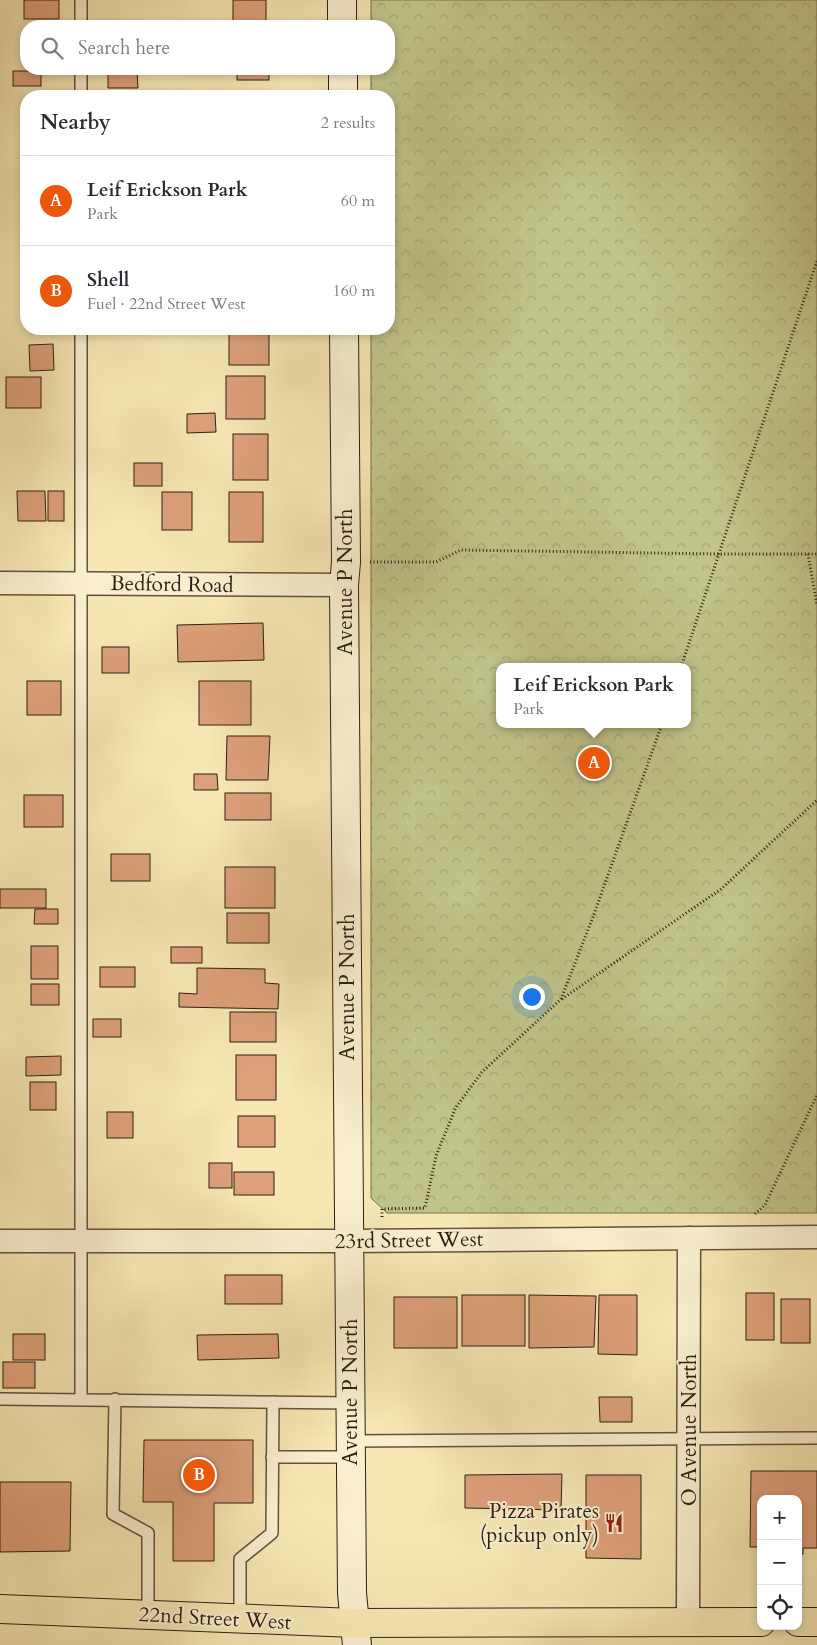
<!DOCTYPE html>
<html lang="en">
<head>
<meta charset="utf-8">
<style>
	body { margin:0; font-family:Cardo,serif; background:#f7f7f7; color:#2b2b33 }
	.controls { position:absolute; right:15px; bottom:15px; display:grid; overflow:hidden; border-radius:10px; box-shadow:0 2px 8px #0003 }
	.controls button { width:45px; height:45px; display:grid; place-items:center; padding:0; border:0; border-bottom:1px solid #e1e1e2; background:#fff; color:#2b2b33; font:25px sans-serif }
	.you { position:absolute; left:531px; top:996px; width:18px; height:18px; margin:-12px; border:4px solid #fff; border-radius:50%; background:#1a73e8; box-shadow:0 0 0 8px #1a73e833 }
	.badge { display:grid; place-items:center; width:32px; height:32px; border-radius:50%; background:#ea580c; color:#fff; font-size:16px; font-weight:700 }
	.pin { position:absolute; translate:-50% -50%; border:2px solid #fff; box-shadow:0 1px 5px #0006 }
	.popup { position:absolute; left:496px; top:663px; width:195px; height:65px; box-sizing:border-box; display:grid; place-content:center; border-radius:10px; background:#fff; filter:drop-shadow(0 1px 4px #0005); font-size:16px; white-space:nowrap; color:#7c7c81 }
	.popup b { font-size:19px; color:#2b2b33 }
	.popup::after { content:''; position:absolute; left:50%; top:100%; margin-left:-10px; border:10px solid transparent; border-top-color:#fff }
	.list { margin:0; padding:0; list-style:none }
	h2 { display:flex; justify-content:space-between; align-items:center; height:65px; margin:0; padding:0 20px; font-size:21px }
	h2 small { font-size:16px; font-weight:400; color:#7c7c81 }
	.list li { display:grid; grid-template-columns:32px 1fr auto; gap:15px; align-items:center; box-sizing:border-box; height:90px; padding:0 20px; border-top:1px solid #e1e1e2 }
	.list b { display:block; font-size:19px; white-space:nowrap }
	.list p { margin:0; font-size:16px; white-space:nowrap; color:#7c7c81 }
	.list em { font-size:16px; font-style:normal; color:#7c7c81 }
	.icon { flex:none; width:28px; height:28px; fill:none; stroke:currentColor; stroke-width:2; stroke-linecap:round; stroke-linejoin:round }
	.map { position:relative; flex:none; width:817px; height:1645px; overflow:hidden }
	.search { position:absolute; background:#fff; box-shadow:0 2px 8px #0003; left:20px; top:20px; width:375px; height:55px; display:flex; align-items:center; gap:12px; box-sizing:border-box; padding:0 18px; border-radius:20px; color:#7c7c81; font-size:19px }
	.panel { position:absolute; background:#fff; box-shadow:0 2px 8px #0003; left:20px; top:90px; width:375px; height:245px; border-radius:20px }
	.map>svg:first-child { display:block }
	.forest { fill:url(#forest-crowns); stroke:#787250; fill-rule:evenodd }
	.building { fill:#dda07a; stroke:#301f15 }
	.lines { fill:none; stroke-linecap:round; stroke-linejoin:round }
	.lane-casing { stroke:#62513c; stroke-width:14 }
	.street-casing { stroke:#62513c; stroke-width:25 }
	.secondary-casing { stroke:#301f15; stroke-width:30 }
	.primary-casing { stroke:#301f15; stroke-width:30 }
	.path { stroke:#301f15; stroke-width:3; stroke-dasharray:1 2.5; stroke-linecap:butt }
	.lane { stroke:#f9efce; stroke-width:11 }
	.street { stroke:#f9efce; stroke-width:22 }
	.secondary { stroke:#f9efce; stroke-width:28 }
	.primary { stroke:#f6e7b3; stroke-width:28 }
	.labels { text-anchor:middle; stroke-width:4; stroke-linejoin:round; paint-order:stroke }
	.street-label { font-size:21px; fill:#301f15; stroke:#f9efce }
	.poi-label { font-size:21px; fill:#301f15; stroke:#f9efce; text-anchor:end }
</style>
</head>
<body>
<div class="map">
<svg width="817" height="1645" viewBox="0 0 817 1645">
	<defs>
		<pattern id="forest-crowns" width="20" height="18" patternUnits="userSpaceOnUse" patternTransform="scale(1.25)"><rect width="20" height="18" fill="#c0c48a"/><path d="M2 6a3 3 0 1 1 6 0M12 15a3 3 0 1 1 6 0" fill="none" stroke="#a5a876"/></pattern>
	</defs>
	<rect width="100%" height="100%" fill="#f6e7b3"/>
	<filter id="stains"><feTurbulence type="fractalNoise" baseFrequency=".004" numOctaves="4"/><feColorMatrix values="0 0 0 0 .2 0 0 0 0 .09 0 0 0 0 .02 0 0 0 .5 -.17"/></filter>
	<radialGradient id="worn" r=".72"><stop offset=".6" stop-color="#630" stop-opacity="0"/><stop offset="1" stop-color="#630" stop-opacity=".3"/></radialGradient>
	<!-- forest -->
	<path class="forest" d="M371 0H817V1213H387L371 1198V329H389V96H371V69H389V26H371ZM500 667H688V724H500Z"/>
	<!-- building -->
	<g class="building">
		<rect x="24" y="0" width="35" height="19"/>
		<rect x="233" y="0" width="33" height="24"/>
		<polygon points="108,69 137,69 138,88 108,88"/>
		<rect x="237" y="69" width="32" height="11"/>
		<rect x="13" y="71" width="28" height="15"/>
		<rect x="233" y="91" width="36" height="5"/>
		<rect x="22" y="117" width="4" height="29"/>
		<rect x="229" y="329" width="40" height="36"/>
		<polygon points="53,344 54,370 30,371 29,345"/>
		<rect x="226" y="376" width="39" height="43"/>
		<rect x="6" y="377" width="35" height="31"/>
		<polygon points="215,413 216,432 187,433 187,414"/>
		<rect x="233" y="434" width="35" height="46"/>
		<rect x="134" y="463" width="28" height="23"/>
		<polygon points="17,491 45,491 46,521 18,521"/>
		<rect x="48" y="491" width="16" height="30"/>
		<rect x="162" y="492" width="30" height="38"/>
		<rect x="229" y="492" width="34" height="50"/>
		<polygon points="263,623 264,660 178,662 177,625"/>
		<rect x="102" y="647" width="27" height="26"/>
		<rect x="27" y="681" width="34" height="34"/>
		<rect x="199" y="681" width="52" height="44"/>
		<polygon points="227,736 270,736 268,780 226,780"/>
		<polygon points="194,774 217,774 218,790 194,790"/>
		<rect x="225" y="793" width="46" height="27"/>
		<rect x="24" y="795" width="39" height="32"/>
		<rect x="111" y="854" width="39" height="27"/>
		<rect x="225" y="867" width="50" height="41"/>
		<rect x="0" y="889" width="46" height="19"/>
		<polygon points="35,909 58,909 58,924 34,924"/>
		<rect x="227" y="913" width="42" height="30"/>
		<rect x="31" y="946" width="27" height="33"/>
		<rect x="171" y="947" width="31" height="16"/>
		<rect x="100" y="967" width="35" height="20"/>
		<polygon points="197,968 265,969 265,983 279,984 278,1009 179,1007 179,993 197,994"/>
		<rect x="31" y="984" width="28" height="21"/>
		<rect x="230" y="1012" width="46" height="30"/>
		<rect x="93" y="1019" width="28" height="18"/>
		<rect x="236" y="1055" width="40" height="45"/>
		<polygon points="61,1056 61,1075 26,1076 26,1057"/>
		<rect x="30" y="1082" width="26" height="28"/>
		<rect x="107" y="1112" width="26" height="26"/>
		<rect x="238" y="1116" width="37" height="31"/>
		<rect x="209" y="1163" width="23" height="25"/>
		<rect x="234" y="1172" width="40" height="23"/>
		<rect x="225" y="1275" width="57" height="29"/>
		<rect x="746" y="1293" width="28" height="47"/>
		<rect x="462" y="1295" width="63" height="51"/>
		<polygon points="529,1295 596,1296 594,1347 529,1348"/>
		<polygon points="599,1295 637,1295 637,1355 598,1354"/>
		<rect x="394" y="1297" width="63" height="51"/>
		<rect x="781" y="1299" width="29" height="44"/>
		<rect x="13" y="1334" width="32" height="26"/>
		<polygon points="278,1334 279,1358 198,1360 197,1335"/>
		<rect x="3" y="1362" width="32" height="26"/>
		<polygon points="599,1397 632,1397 632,1422 600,1422"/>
		<polygon points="144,1440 253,1440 253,1503 214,1503 214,1561 173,1561 173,1502 143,1502"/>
		<polygon points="751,1471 817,1471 817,1548 803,1548 803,1554 798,1554 798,1499 761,1499 761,1547 750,1547"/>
		<polygon points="562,1474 561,1510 465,1508 465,1475"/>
		<polygon points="586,1475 641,1475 641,1559 586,1558"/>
		<polygon points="0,1482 71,1482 70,1551 0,1552"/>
	</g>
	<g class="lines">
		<!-- lane casing -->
		<g class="lane-casing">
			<g id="lane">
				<polyline points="81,0 81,26"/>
				<polyline points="81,69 81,96"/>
				<polyline points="0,1399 350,1403"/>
				<polyline points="81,1399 81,329"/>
				<polyline points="115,1399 113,1514 148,1533 148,1615"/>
				<polyline points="351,1441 817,1438"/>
				<polyline points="272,1457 351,1457"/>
				<polyline points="240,1619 240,1559 272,1533 273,1402"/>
			</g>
		</g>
		<!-- street casing -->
		<g class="street-casing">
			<g id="street">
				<polyline points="0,583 344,585"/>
				<polyline points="0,1241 350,1241 817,1237"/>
				<polyline points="688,1622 689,1238"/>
			</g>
		</g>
		<!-- secondary casing -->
		<g class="secondary-casing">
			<g id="secondary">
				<polyline points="342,0 342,26"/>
				<polyline points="343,69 343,96"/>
				<polyline points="344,329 346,562 344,585 352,1593 357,1645"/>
			</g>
		</g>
		<!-- primary casing -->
		<g class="primary-casing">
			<g id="primary">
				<polyline points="0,1609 354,1623 761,1622"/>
				<polyline points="798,1622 817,1622"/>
			</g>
		</g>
		<!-- path -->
		<g class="path">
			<polyline points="808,554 817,605"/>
			<polyline points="370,562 436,562 461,550 718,554 817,554"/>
			<polyline points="681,667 817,261"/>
			<polyline points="562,999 721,889 817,800"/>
			<polyline points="755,1214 765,1205 817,1095"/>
			<polyline points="382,1217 382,1209 425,1208 436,1156 456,1107 482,1072 561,999 593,917 662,724"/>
		</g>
		<!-- lane -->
		<use href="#lane" class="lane"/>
		<!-- street -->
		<use href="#street" class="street"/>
		<!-- secondary -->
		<use href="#secondary" class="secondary"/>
		<!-- primary -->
		<use href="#primary" class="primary"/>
	</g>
	<!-- icons -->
	<defs>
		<g id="restaurant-bare" transform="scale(1.5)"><path d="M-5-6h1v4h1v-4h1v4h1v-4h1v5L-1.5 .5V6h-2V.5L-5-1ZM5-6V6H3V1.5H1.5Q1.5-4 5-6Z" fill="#8f2418" stroke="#f9efce" stroke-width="2.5" paint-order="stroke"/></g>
	</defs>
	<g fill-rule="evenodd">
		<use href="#restaurant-bare" x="614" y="1523"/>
	</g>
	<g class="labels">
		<!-- street labels -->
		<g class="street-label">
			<text transform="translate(345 582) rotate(-90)" y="7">Avenue P North</text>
			<text transform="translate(172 584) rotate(1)" y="7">Bedford Road</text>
			<text transform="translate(347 987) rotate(-90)" y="7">Avenue P North</text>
			<text transform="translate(409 1240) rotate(-1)" y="7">23rd Street West</text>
			<text transform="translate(350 1392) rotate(-90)" y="7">Avenue P North</text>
			<text transform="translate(689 1430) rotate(-90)" y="7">O Avenue North</text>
			<text transform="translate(215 1618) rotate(3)" y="7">22nd Street West</text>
		</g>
		<!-- poi labels -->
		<g class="poi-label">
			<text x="599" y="1518">Pizza Pirates<tspan x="599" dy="24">(pickup only)</tspan></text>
		</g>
	</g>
	<rect width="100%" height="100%" filter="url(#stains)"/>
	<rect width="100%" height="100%" fill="url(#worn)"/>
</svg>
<div class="controls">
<button>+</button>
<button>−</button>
<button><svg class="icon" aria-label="locate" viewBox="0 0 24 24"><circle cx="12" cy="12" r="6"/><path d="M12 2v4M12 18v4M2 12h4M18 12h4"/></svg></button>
</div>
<div class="you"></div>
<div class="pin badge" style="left:594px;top:763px">A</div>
<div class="popup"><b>Leif Erickson Park</b>Park</div>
<div class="pin badge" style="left:199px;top:1475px">B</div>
<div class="search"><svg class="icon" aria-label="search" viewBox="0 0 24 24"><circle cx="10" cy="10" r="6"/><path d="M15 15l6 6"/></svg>Search here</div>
<section class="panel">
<h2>Nearby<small>2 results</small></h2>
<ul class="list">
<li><span class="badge">A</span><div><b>Leif Erickson Park</b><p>Park</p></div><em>60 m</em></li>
<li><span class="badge">B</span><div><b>Shell</b><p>Fuel · 22nd Street West</p></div><em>160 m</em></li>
</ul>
</section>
</div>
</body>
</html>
